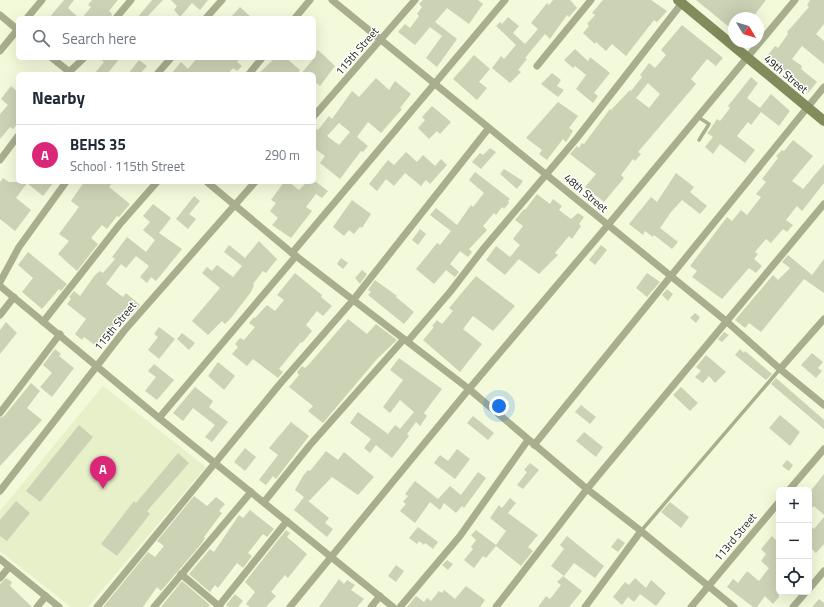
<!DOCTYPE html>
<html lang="en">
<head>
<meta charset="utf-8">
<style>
	body { margin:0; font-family:"Titillium Web",sans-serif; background:#f6f6f7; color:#1f2937 }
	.controls { position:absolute; right:12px; bottom:12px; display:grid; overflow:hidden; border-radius:6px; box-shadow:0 4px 16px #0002 }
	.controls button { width:36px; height:36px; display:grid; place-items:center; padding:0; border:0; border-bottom:1px solid #e0e1e3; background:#fff; color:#1f2937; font:20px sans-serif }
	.compass { position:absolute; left:728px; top:12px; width:36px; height:36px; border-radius:50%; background:#fff; box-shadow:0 4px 16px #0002; rotate:128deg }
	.you { position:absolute; left:499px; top:406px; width:14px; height:14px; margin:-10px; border:3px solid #fff; border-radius:50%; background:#1a73e8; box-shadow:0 0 0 6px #1a73e833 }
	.badge { display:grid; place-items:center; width:26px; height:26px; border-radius:50%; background:#db2777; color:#fff; font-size:13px; font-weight:700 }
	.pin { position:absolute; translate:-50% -33px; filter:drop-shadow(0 1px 2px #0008) }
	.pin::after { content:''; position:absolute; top:21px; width:14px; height:12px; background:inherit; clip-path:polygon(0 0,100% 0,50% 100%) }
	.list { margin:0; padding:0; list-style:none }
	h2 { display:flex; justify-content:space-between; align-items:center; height:52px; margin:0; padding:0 16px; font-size:17px }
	h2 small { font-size:13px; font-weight:400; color:#747a83 }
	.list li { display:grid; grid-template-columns:26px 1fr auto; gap:12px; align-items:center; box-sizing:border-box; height:60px; padding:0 16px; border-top:1px solid #e0e1e3 }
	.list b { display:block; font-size:15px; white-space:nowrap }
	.list p { margin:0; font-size:13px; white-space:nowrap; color:#747a83 }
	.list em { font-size:13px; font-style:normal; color:#747a83 }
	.icon { flex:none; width:22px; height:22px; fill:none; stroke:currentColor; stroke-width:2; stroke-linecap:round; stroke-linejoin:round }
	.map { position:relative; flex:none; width:824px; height:607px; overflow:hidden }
	.search { position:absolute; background:#fff; box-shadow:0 4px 16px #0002; left:16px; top:16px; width:300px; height:44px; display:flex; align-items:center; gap:10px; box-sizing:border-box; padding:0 14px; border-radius:6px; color:#747a83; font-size:15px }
	.panel { position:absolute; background:#fff; box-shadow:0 4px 16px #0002; left:16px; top:72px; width:300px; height:112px; border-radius:6px }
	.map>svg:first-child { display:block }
	.built { fill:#e8f0ca }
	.building { fill:#ccd3b5; fill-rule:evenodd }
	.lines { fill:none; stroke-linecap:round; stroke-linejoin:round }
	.lane { stroke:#a8ae8e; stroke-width:3.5 }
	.street { stroke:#a8ae8e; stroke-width:7 }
	.secondary { stroke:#828b5c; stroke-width:10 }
	.labels { text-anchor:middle; stroke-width:3; stroke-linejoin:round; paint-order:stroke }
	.street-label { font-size:11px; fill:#212318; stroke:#fff }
</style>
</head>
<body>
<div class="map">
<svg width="824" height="607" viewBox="0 0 824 607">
	<rect width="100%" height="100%" fill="#f3fadb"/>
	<!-- built -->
	<polygon class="built" points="103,386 206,467 88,607 71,607 0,551 0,511"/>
	<!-- building -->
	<g class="building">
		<polygon points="64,0 74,0 68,8 79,18 49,18"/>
		<polygon points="92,0 118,0 109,11 112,14 111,18 82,18 91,7 88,5"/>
		<polygon points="152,0 163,0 146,18 137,18"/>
		<polygon points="171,0 208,0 200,10 192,3 180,17 174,10 177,6"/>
		<polygon points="423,0 478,0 483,4 469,24 447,8 435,22 457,39 437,67 426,58 442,36 430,27 415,45 398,32 405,24 410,28 419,16 417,14 422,7 419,4"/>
		<polygon points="553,0 570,0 577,8 569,17 567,15 550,39 545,34 525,58 527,59 518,70 521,72 510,83 492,68 501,56 504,59 516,45 496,26 500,22 502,24 508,17 519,26 513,33 525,44 538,29 531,23 547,3 549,5"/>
		<polygon points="603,0 651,0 667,11 657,22 654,20 626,56 612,44 606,51 596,42 595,44 583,33 589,26 587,24 595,15 592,13"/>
		<polygon points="696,0 766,0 752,18 734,18 734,31"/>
		<polygon points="810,0 824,0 824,24 816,34 824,41 824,64 802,46 792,59 802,66 801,69 817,82 808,93 792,80 794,78 778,65 776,68 765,59 775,46 778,48 788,34 787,32 809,7 807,5"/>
		<polygon points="240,7 252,18 230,18"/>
		<path d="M682 25 723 58 716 66 707 59 691 79 696 84 638 152 641 154 635 161 633 159 621 175 624 178 604 202 585 187 596 174 570 154 577 146 579 148 582 143 584 144 610 109 611 110 630 90 631 91 642 77 640 75 649 63 655 68 666 55 661 50ZM648 83 660 94 649 108 636 98Z"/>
		<polygon points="575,49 588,61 590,57 610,73 594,93 598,96 593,103 576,89 586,75 575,66 573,68 564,60"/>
		<polygon points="318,50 335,66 320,86 314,81 314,74 301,74 314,58 314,54"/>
		<polygon points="474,55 490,69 479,82 487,88 477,100 453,79"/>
		<polygon points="98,58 120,58 107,74 94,74 104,62"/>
		<polygon points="197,58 240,58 237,62 242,66 237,71 233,68 228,74 171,74 181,62 188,69"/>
		<polygon points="275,58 286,58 300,70 297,74 258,74"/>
		<polygon points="139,60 147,66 140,74 128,74"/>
		<polygon points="552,73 561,80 557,86 564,90 558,97 541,84"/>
		<polygon points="751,77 758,83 747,98 760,108 771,94 790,111 779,126 761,112 751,125 748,122 737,136 755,150 745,163 720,144 713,154 705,147 713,137 707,133 709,131 717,119 720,121 730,108 728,106"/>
		<path d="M376 78 389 90 395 81 411 94 400 108 402 109 381 133 368 122 357 137 368 146 363 152 361 151 340 179 320 163 325 156 314 148V127L318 130 329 116 332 119 352 91 359 97ZM339 123 350 132 339 145 327 136Z"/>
		<polygon points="11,86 18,92 18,123 13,129 10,127 0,139 0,114 8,105 1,99"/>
		<polygon points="558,102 578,116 569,128 573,131 566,142 563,139 547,160 539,154 542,150 526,138"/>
		<polygon points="432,106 451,122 440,134 437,131 429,139 418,128 425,120 422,117"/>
		<polygon points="793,140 813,156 792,181 803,189 824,164 824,183 802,211 797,206 786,220 793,225 787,232 783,229 771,243 766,239 755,252 758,254 754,259 762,266 756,273 749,268 722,299 692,277 697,271 690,266 727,217 732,221 741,210 747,215 761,197 756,194 766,182 762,179 778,158 776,156 782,150 784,151"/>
		<polygon points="490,148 496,152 481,169 472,162 480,153 483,155"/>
		<polygon points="406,152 417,162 423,155 435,166 441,159 447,165 430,184 426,180 421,186 405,173 394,186 386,179 377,191 369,184 388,160 394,165"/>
		<polygon points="504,169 523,181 517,189 500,174"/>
		<polygon points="475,172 510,199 508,201 509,203 504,209 502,207 496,215 494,213 483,226 487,230 469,249 472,252 468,257 460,251 450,264 459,272 455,277 446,270 434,284 416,269 437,243 440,245 451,231 430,215 436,208 457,225 471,205 473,207 484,193 469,180"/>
		<polygon points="676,173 694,187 690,192 707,206 700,214 682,200 671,212 660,228 678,242 672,249 654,235 653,237 645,231 643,235 629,224 651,197 657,202"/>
		<polygon points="3,178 9,182 54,182 43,196 27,183 16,198 31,210 15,231 0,219 0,182"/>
		<polygon points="84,182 113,182 109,187 130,204 119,217 117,216 107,229 102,225 91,238 98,244 77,271 58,254 69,241 59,234 79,207 71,201"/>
		<polygon points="284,182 289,182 299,190 307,182 316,182 328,191 322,198 316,194 306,207 312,211 291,238 272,225 278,218 270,211 276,203 271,200"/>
		<polygon points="537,194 550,204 553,199 562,206 559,210 571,219 578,213 584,217 579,224 581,226 572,239 569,236 555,253 558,255 539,274 519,259 505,275 486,260 496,246 510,257 520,245 513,239 523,226 515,220 524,209 525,210"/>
		<polygon points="194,196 200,201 189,214 196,219 188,229 176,219"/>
		<polygon points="352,200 371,214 362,228 360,227 354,234 349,230 344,236 333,227"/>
		<polygon points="153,204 171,218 159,233 182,249 156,281 151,277 147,283 140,277 149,266 136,256 126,268 121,264 106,284 123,297 126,293 140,305 123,324 118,321 96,346 84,337 82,340 75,334 86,319 67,304 71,299 69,297 74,291 80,296 95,275 100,271 103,273 115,259 112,257 127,237 146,252 155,240 143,230 150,222 143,216"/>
		<polygon points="420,229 426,234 418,245 412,240"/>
		<polygon points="259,241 277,259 266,273 263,271 253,284 254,285 251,292 231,318 225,324 222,321 208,335 192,321 220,288 202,273 207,267 212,271 217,265 233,277 242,266 224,252 229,245 245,258"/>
		<polygon points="601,245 607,250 595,265 589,260"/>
		<polygon points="28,252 67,284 61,291 59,289 42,309 22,292 33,278 18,265"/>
		<polygon points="788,255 812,275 824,259 824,293 804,279 761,332 749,323 745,328 735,320 773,275 778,280 790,268 782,262"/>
		<polygon points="341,258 348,263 343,269 337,264"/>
		<polygon points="362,270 367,274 360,284 355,278"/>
		<polygon points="295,273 322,295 321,297 332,306 323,316 317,311 306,325 312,331 302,343 301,342 279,369 283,372 278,378 253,359 247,366 232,354 238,347 235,344 240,338 244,340 255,327 249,323 254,317 255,318 267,305 275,311 284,300 277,295"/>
		<polygon points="647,273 660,282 647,297 636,288"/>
		<polygon points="476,276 515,306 493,331 473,316 463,329 482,344 460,372 423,340 434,327 432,326 437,320 442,324 453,311 449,308"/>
		<polygon points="375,280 397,296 396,297 414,312 404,324 368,295 371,292 368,290"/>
		<polygon points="667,289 673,294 668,301 662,295"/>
		<polygon points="695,313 700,317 696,323 690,318"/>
		<polygon points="348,319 367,334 376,324 397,340 377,359 323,423 308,411 313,406 289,387 299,375 297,372 302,366 305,368 311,362"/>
		<polygon points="6,322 17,333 0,354 0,330"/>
		<polygon points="159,327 175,339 159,359 148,350 158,337 154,334"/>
		<polygon points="724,332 729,335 722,342 718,339"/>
		<polygon points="182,333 195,343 189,350 177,339"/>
		<polygon points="55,349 61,354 59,356 74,368 52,397 40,387 52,373 43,365"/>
		<polygon points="740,349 744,353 745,351 772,374 766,380 735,355"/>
		<polygon points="812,353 823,362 818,368 822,371 816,378 801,365"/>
		<polygon points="706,355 726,372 715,383 709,376 703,383 695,377 701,371 696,367"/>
		<polygon points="399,358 442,389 424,413 427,416 420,426 416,422 407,434 409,436 392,458 376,445 370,453 364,448 371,439 350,423 358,412 388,434 395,425 400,429 414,412 400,400 390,413 383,407 403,380 390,370"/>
		<polygon points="218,362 235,376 224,390 208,376"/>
		<polygon points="154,364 174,380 157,400 145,391 156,377 148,371"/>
		<polygon points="776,378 824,420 824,429 771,384"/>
		<polygon points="31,383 40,391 27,408 42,420 0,466 0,418 4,416"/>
		<polygon points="195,387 213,401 209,407 228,422 212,442 205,437 215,425 202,415 193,408 183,421 173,413"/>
		<polygon points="681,387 698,403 690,411 673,395"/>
		<polygon points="581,405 596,417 590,424 575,412"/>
		<polygon points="780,415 800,432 790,446 769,428"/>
		<polygon points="473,416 494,433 488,440 467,423"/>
		<polygon points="291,422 309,436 276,479 273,476 266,485 259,480 278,455 269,448"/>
		<polygon points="79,425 93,437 40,502 26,491"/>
		<polygon points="584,432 603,447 596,457 576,441"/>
		<polygon points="245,448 256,457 245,471 234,462"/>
		<polygon points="457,449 470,459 455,479 434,463 440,455 448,461"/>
		<polygon points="326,451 338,460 344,452 374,477 358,495 332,477 309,501 307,500 329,518 325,523 333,529 327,537 294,510 304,497 295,490 303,476 308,470 310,471"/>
		<polygon points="178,453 189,463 147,511 150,514 117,556 101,544 134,501 136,503"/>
		<polygon points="787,460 793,465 789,471 782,466"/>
		<polygon points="530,463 539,470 523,489 517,485 527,472 524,470"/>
		<polygon points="478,472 486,478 464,508 462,506 456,513 444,503 440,510 430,502 415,523 400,511 406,504 403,502 408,496 405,494 415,481 438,499 450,486 461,495"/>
		<polygon points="824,474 824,515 814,506 809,511 809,493"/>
		<polygon points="194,496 207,506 216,497 225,504 219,511 222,513 204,537 205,538 202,543 161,591 157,587 143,607 103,607 148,552 155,557 164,546 157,541"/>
		<polygon points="510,498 516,503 508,513 538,535 528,547 533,551 521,566 496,546 486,558 483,556 474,568 464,560 473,549 471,547 476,540 471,535 476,530 496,545 506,531 490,518 499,505 502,508"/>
		<polygon points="16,501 30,513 7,541 0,536 0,520"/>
		<polygon points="670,502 689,517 681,528 661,512"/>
		<polygon points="250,510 274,529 267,537 263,534 248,553 252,556 243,568 237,563 218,588 215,585 210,592 189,574 210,549 214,552 239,515 243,518"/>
		<polygon points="824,517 824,544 816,553 809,546 809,525 814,529"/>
		<polygon points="418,527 438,542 433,549 425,543 424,545 419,541 417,544 409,538"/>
		<polygon points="286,530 290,533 287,537 307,554 288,578 285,575 271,592 276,596 266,607 250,607 246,604 255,592 245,582"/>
		<polygon points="567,536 604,566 595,578 574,563 564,576 551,566 564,549 560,545"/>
		<polygon points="772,536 779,543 779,597 773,604 765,596 757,607 753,607 727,587 733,579 738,583 747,571 759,581 769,568 761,561 766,554 761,549"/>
		<polygon points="618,538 625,543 618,552 611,547"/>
		<polygon points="447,560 453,564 448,570 442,565"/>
		<polygon points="396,565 404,571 396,582 388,576"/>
		<polygon points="563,576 582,591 569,607 538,607 546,596 550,599 561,585 557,582"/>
		<polygon points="6,578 12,582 10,586 32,607 0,607 0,584"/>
		<polygon points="635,578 646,588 651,580 666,593 656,606 640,594 634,602 628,597 622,605 613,597 625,582 629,585"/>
		<polygon points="339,579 344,584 347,580 355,585 351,590 364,599 357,607 319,607"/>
		<polygon points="182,581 210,605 208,607 161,607"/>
		<polygon points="466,586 485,600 480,607 407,607 416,596 424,602 427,598 431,601 439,591 442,593 444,590 455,599"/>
		<polygon points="235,594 243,601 238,607 229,607 226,605"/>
		<polygon points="819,599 824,603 824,607 812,607"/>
	</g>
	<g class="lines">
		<!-- lane -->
		<g class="lane">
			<polyline points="698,117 709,124 699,140"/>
			<polyline points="641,531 780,369"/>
		</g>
		<!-- street -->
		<g class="street">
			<polyline points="332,0 726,321 780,369 824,405"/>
			<polyline points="0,15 18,30"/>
			<polyline points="27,18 42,0"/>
			<polyline points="116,18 131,0"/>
			<polyline points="206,18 222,0"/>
			<polyline points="295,18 310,0"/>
			<polyline points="0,51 18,29"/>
			<polyline points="52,58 72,74"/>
			<polyline points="537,66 591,0"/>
			<polyline points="69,72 84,58"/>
			<polyline points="157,74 171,58"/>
			<polyline points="249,74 262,58"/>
			<polyline points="314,116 415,0"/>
			<polyline points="0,160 18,136"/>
			<polyline points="207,182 292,253 469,389 587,489 641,531 734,607"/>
			<polyline points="292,253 505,0"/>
			<polyline points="0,282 19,247 66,182"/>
			<polyline points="0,286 159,418 393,607"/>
			<polyline points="0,315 14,297"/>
			<polyline points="43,322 120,224 157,182"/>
			<polyline points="408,341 450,292 484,248 577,138 682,3"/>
			<polyline points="780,369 824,319"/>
			<polyline points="0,413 60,334"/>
			<polyline points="159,418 296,256"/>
			<polyline points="534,445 824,87"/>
			<polyline points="789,490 824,449"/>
			<polyline points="0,491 124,331 255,182"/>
			<polyline points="264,502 310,445 404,339"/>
			<polyline points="0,559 59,607"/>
			<polyline points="181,574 220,607"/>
			<polyline points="0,578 9,567"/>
			<polyline points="809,589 824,571"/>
			<polyline points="37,607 46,596"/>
			<polyline points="97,607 279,385 354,299 488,129"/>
			<polyline points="154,607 251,492"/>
			<polyline points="218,607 287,521"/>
			<polyline points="290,607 469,389 608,225 795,0"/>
			<polyline points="371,607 380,596"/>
			<polyline points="400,607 460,536 528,440"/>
			<polyline points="496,607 587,489 824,204"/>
			<polyline points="585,607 641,531"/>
			<polyline points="691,607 779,502"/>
			<polyline points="793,607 806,592"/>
		</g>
		<!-- secondary -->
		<polyline class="secondary" points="678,0 824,121"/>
	</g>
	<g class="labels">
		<!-- street labels -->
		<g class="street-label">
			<text transform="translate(357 51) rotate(-49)" y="4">115th Street</text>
			<text transform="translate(786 74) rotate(40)" y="4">49th Street</text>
			<text transform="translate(586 193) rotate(40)" y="4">48th Street</text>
			<text transform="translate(115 326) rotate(-51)" y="4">115th Street</text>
			<text transform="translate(735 537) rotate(-50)" y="4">113rd Street</text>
		</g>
	</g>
</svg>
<div class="controls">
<button>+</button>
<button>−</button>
<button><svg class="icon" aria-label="locate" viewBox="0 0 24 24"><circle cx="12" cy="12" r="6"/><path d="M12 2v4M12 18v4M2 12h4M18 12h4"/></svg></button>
</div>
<svg class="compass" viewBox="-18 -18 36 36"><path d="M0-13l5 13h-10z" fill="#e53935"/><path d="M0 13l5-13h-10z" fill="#747a83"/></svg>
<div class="you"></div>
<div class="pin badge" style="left:103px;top:489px">A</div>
<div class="search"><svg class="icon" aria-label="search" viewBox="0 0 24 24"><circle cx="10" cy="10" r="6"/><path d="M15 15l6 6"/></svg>Search here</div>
<section class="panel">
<h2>Nearby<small></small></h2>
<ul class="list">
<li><span class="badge">A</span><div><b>BEHS 35</b><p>School · 115th Street</p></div><em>290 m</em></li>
</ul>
</section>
</div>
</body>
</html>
